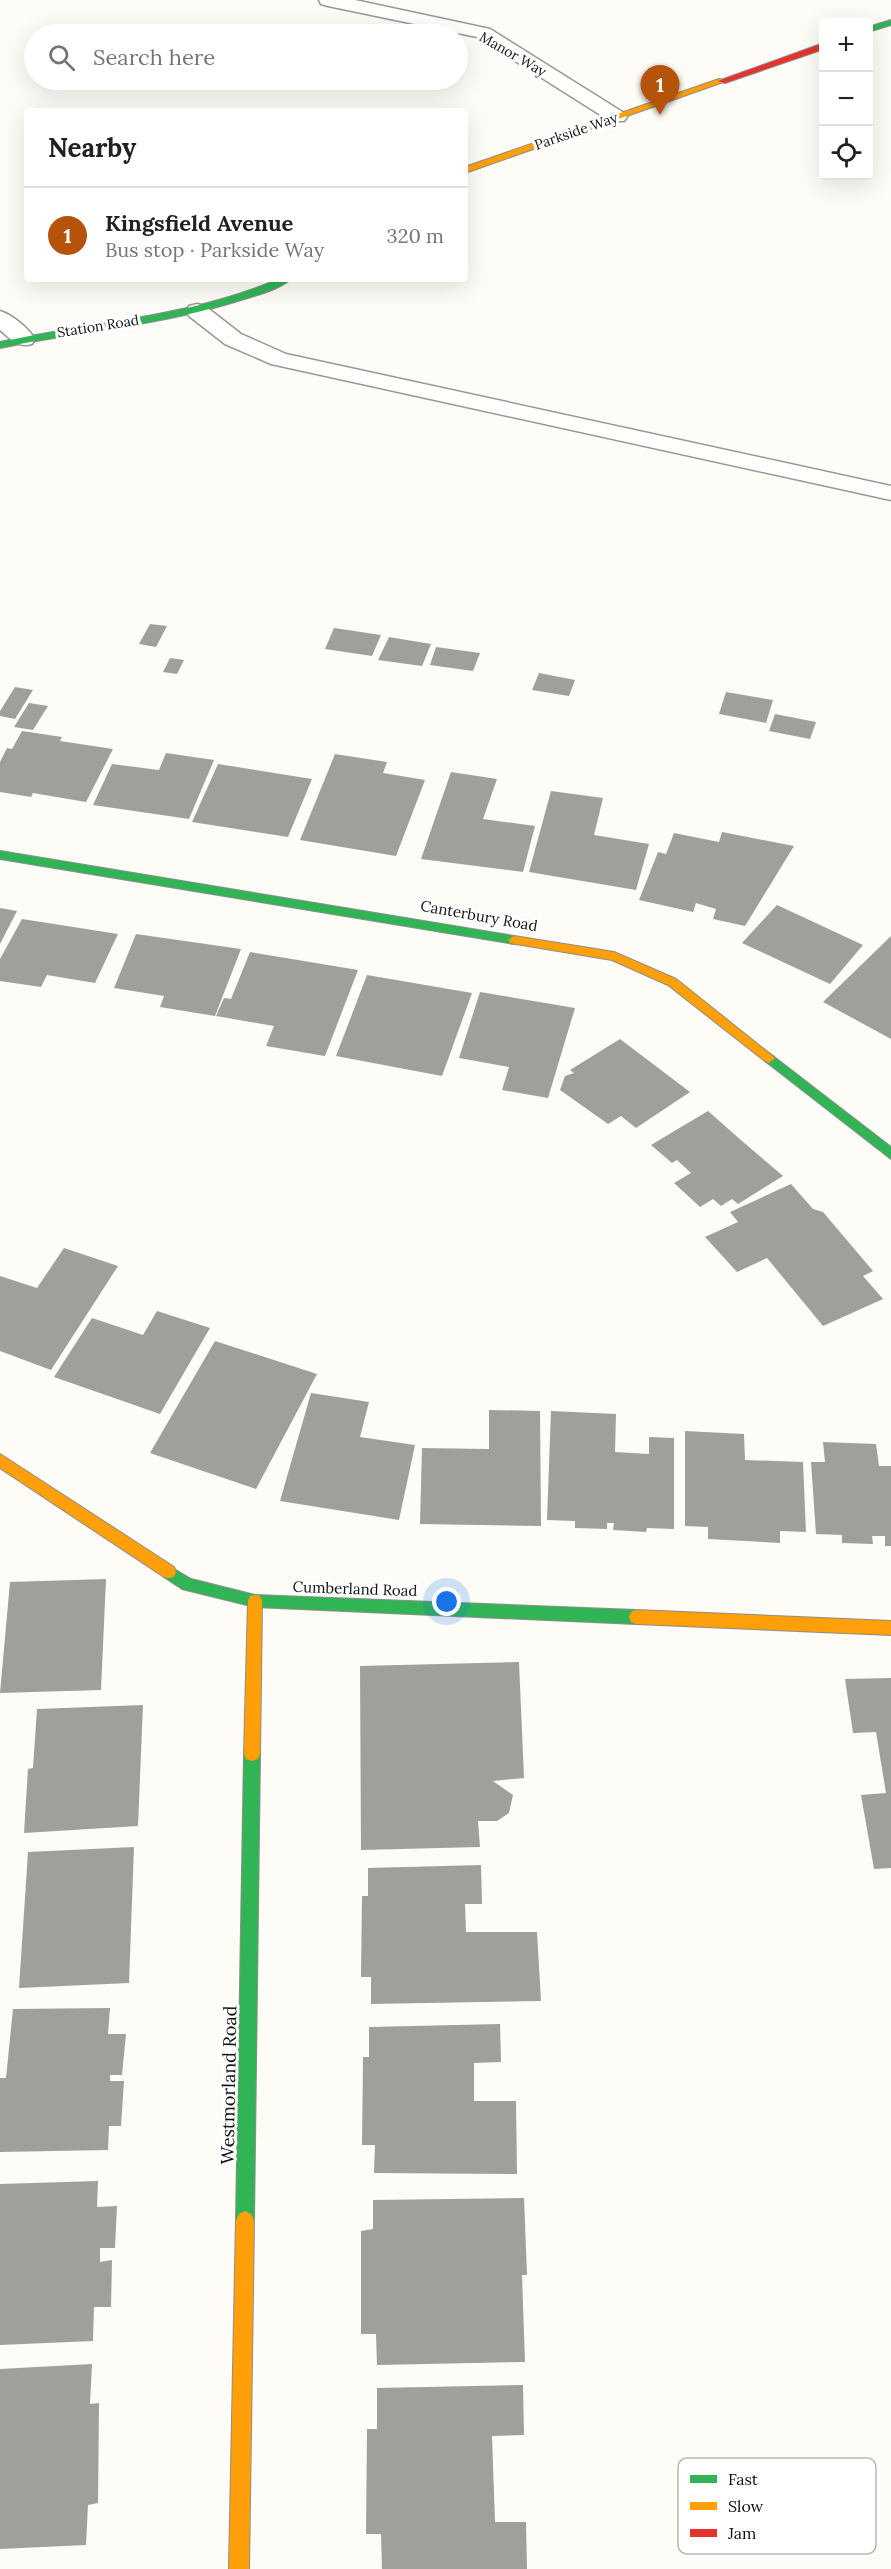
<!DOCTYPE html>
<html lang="en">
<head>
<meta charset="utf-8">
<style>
	body { margin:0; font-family:Lora,serif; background:#f2f2f2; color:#202124 }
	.controls { position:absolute; right:18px; top:18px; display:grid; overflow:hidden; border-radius:6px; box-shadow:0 6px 24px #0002 }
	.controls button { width:54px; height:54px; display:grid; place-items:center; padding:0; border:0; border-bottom:2px solid #e0e0e0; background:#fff; color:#202124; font:30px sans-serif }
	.you { position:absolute; left:447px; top:1602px; width:21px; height:21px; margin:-15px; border:4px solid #fff; border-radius:50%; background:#1a73e8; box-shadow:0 0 0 9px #1a73e833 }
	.badge { display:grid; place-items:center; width:39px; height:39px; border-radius:50%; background:#b45309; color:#fff; font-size:20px; font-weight:700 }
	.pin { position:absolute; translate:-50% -50px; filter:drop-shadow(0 2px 3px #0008) }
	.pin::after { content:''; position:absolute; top:32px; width:21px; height:18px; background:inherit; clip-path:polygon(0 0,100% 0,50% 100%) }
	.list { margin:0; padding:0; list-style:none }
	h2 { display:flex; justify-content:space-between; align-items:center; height:78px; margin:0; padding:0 24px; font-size:26px }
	h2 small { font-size:20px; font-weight:400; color:#757577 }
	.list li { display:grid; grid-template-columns:39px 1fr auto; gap:18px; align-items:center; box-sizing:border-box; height:96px; padding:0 24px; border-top:2px solid #e0e0e0 }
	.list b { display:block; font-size:22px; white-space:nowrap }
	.list p { margin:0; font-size:20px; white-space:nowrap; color:#757577 }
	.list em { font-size:20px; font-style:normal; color:#757577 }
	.icon { flex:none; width:33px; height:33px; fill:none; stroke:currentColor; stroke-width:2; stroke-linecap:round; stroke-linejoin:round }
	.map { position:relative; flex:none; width:891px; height:2569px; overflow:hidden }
	.search { position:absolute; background:#fff; box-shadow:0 6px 24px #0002; left:24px; top:24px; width:444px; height:66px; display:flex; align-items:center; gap:15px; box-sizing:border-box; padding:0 21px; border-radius:33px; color:#757577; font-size:22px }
	.panel { position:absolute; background:#fff; box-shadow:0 6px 24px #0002; left:24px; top:108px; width:444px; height:174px; border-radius:6px }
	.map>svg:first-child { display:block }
	.building { fill:#a19f9c }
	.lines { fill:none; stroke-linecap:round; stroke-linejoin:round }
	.street-casing { stroke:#979795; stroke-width:3 }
	.fast-casing { stroke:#8e8d8b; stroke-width:2 }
	.slow-casing { stroke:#8e8d8b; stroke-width:2 }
	.jam-casing { stroke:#8e8d8b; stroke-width:2 }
	.street { fill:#fffffe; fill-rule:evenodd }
	.fast { fill:#30b455; fill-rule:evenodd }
	.slow { fill:#ff9f0a; fill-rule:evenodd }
	.jam { fill:#e5322d; fill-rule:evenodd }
	.labels { text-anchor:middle; stroke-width:6; stroke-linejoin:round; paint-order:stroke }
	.far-street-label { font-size:14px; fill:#111; stroke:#fff }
	.street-label { font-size:15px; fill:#111; stroke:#fff }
	.near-street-label { font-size:18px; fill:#111; stroke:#fff }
	.key { fill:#fff; stroke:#b8b8b8; stroke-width:1.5 }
	.key-label { font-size:16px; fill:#111 }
</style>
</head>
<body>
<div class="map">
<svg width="891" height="2569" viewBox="0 0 891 2569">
	<rect width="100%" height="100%" fill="#fdfcf7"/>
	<!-- building -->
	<g class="building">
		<polygon points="150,624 167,626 156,647 139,644"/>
		<polygon points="334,628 381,635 372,656 325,649"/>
		<polygon points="389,637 431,644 422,666 378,660"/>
		<polygon points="436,647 480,653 473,671 430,665"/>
		<polygon points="170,658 184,660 177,674 163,672"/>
		<polygon points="539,673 575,680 569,696 532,690"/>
		<polygon points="15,687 33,690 15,719 0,716 0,711"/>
		<polygon points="726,692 773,700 766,723 719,714"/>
		<polygon points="29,703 48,706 33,730 14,727"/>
		<polygon points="775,714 816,722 810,739 769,731"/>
		<polygon points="22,731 62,737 60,741 113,749 86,802 33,793 31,797 0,792 0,762 7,748 12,749"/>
		<polygon points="166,753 214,760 189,819 93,805 112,764 159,770"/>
		<polygon points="335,754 387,762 383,773 425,780 396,856 300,840"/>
		<polygon points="218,764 312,779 288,837 192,822"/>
		<polygon points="451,772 497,779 483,819 535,826 523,872 421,859"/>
		<polygon points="551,791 603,798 594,835 649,844 636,890 529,872"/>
		<polygon points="722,832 794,846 745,926 713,919 716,909 696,903 693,912 639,900 658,852 666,854 674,833 719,842"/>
		<polygon points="777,905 863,945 830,984 742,943"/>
		<polygon points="0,908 17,911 0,944"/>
		<polygon points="22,919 118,934 95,983 47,975 41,987 0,981 0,959"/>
		<polygon points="136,934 241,949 215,1016 160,1007 164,996 114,988"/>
		<polygon points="891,936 891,1039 823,1002"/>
		<polygon points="250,952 358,970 325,1056 266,1046 274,1026 216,1016 224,998 231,999"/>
		<polygon points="367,975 472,993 442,1076 336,1056"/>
		<polygon points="480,992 575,1008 548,1098 502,1090 509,1067 459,1058"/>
		<polygon points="620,1039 690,1092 636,1128 621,1116 608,1124 560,1090 565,1076 574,1073 570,1070"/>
		<polygon points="708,1111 742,1141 783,1176 738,1204 732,1199 721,1206 713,1199 700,1207 674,1183 691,1173 677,1160 672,1163 651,1145"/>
		<polygon points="791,1184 813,1209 823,1212 873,1271 863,1276 883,1299 823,1326 767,1258 737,1272 705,1237 738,1222 730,1212"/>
		<polygon points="64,1248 118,1266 51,1370 0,1351 0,1276 37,1288"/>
		<polygon points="157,1311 210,1328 160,1414 54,1377 92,1318 143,1335"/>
		<polygon points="215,1341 317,1374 256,1489 150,1453"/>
		<polygon points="311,1393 369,1402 360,1437 415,1445 399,1520 280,1501"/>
		<polygon points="489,1410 540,1411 541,1526 420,1524 422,1448 489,1449"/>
		<polygon points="551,1411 616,1414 615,1452 649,1454 649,1437 674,1438 674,1529 647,1528 646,1532 613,1530 614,1523 607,1523 607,1529 575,1528 575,1521 547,1520"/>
		<polygon points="685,1431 744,1434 745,1460 803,1462 806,1532 780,1531 780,1543 708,1539 708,1527 685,1526"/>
		<polygon points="823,1442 876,1444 879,1466 891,1466 891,1546 885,1546 885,1536 872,1536 873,1544 842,1543 842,1535 816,1534 811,1462 825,1462"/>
		<polygon points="106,1579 101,1690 0,1693 10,1582"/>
		<polygon points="519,1662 524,1778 493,1781 513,1795 509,1813 497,1821 478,1821 480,1847 361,1850 360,1666"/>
		<polygon points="891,1678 891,1868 874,1869 861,1795 886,1793 876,1732 853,1733 845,1679"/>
		<polygon points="143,1705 138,1826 24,1833 28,1769 33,1768 37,1709"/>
		<polygon points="134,1847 129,1983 19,1988 28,1852"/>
		<polygon points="481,1865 482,1904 465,1904 466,1932 537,1932 541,2001 371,2004 371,1977 361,1977 362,1896 368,1896 368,1868"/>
		<polygon points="110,2008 108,2034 126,2034 122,2075 110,2075 110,2081 124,2081 121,2126 109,2126 108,2150 0,2152 0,2078 6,2078 13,2009"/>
		<polygon points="500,2024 501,2062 474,2063 474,2101 516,2101 517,2174 374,2173 375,2145 362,2145 363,2057 369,2057 369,2027"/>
		<polygon points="98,2181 97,2207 117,2206 115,2248 100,2248 100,2262 112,2260 111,2307 94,2307 93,2341 0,2345 0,2184"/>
		<polygon points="524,2198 527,2275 522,2275 525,2362 377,2365 376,2334 361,2334 361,2231 373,2229 373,2200"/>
		<polygon points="92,2364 90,2404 99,2403 98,2503 88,2505 86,2545 0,2549 0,2369"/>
		<polygon points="523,2385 524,2435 492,2436 495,2522 526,2522 527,2569 382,2569 381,2534 366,2534 367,2429 377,2429 377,2388"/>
	</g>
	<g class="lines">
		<!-- street casing -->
		<g class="street-casing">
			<g id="street">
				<polygon points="319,0 355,0 490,29 624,113 627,117 624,121 610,121 477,37 328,6 321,4"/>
				<polygon points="197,304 205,306 241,334 286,354 891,486 891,500 271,364 225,344 189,316 186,311 189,306"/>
				<path d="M0 311C13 315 28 328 35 339L32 344C17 348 11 339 0 330Z"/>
			</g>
		</g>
		<!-- fast casing -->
		<g class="fast-casing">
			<g id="fast">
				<polygon points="891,20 891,25 868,32 868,27"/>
				<path d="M279 279H291C278 290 257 295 241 300 163 325 80 331 0 348V342C94 322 190 317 279 279Z"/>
				<polygon points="0,851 514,936 520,940 514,944 0,859"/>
				<polygon points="769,1053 891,1147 891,1159 765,1061 763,1058"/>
				<polygon points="169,1566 191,1579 255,1595 636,1610 641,1612 643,1617 641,1622 636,1624 255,1607 182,1589 164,1577 162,1572 164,1567"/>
				<polygon points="252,1747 258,1749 260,1754 254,2220 251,2226 245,2229 239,2226 236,2220 244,1754 246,1749"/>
			</g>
		</g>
		<!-- slow casing -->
		<g class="slow-casing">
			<g id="slow">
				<polygon points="719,79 726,81 465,173 465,167"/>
				<polygon points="514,936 614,952 676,979 775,1058 769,1063 765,1061 668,985 612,960 510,943 508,940"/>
				<polygon points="0,1454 174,1567 176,1572 174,1577 169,1578 164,1577 0,1468"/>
				<polygon points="255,1595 260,1596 262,1601 260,1754 258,1759 252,1761 246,1759 244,1754 248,1601 250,1596"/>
				<polygon points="636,1610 891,1621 891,1635 636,1624 631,1622 629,1617 631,1612"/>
				<polygon points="245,2211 251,2214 254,2220 249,2569 229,2569 236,2220 239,2214"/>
			</g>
		</g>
		<!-- jam casing -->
		<g class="jam-casing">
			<polygon id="jam" points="821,44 824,44 824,49 725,83 718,81"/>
		</g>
		<!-- street -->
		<use href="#street" class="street"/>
		<!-- fast -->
		<use href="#fast" class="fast"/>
		<!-- slow -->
		<use href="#slow" class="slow"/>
		<!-- jam -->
		<use href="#jam" class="jam"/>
	</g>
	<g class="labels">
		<!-- far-street labels -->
		<g class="far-street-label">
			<text transform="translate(513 54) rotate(30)" y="5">Manor Way</text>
			<text transform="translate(576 131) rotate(-19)" y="5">Parkside Way</text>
			<text transform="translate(98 326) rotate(-9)" y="5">Station Road</text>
		</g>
		<!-- street labels -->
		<g class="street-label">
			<text transform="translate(479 916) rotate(10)" y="5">Canterbury Road</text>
			<text transform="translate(355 1589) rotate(2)" y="5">Cumberland Road</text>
		</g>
		<!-- near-street labels -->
		<g class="near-street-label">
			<text transform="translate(229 2085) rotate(-89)" y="6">Westmorland Road</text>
		</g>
	</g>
	<!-- legend -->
	<rect x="678" y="2458" width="198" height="96" rx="9" class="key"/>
	<rect x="690" y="2475" width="27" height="8" fill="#30b455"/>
	<rect x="690" y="2502" width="27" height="8" fill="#ff9f0a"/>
	<rect x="690" y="2529" width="27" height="8" fill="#e5322d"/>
	<g class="key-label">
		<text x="728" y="2485">Fast</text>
		<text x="728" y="2512">Slow</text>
		<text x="728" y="2539">Jam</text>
	</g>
</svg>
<div class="controls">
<button>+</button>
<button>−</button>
<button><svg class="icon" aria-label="locate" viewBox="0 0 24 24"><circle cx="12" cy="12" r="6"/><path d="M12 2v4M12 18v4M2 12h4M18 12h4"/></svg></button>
</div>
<div class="you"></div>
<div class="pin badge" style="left:660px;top:115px">1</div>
<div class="search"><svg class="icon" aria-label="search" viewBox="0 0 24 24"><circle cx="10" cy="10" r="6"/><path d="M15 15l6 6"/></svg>Search here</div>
<section class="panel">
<h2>Nearby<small></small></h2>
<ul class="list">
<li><span class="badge">1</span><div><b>Kingsfield Avenue</b><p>Bus stop · Parkside Way</p></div><em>320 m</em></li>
</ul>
</section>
</div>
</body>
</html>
